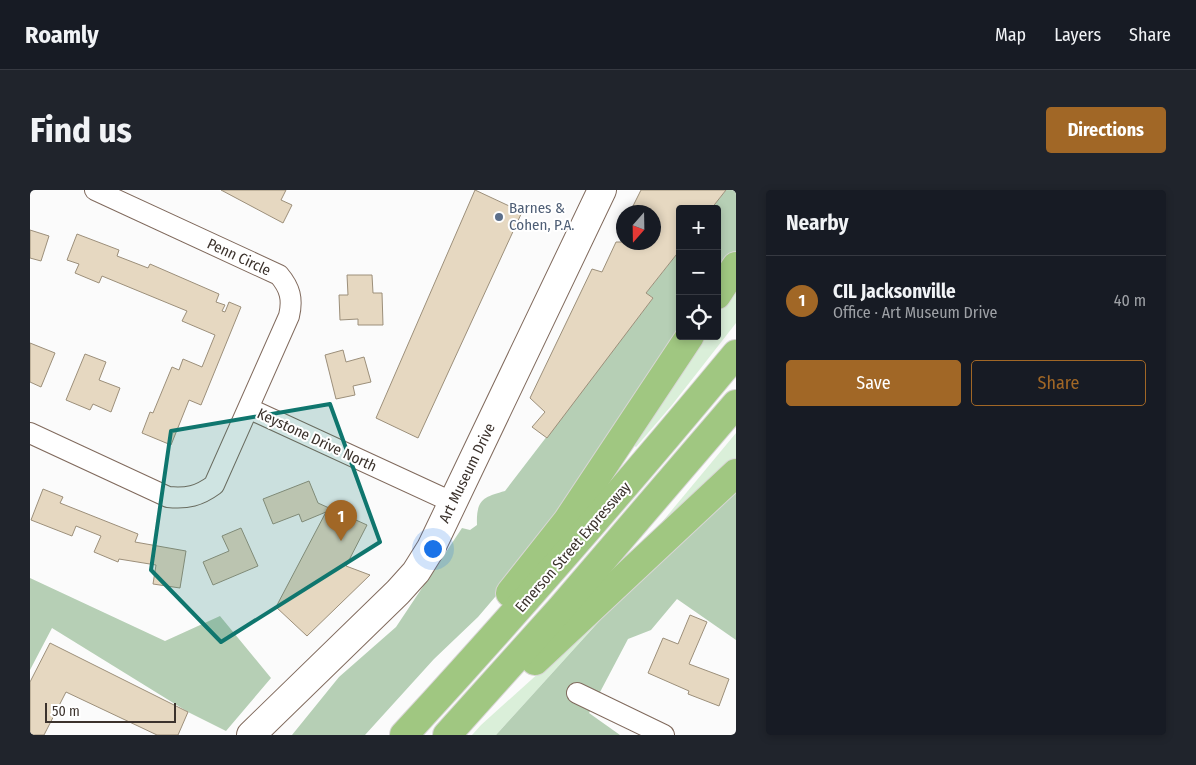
<!DOCTYPE html>
<html lang="en">
<head>
<meta charset="utf-8">
<style>
	body { margin:0; font-family:"Fira Sans Condensed",sans-serif; background:#20242c; color:#f1f3f6 }
	.controls { position:absolute; right:15px; top:15px; display:grid; overflow:hidden; border-radius:5px; box-shadow:0 2px 8px #0003 }
	.controls button { width:45px; height:45px; display:grid; place-items:center; padding:0; border:0; border-bottom:1px solid #363941; background:#171b24; color:#f1f3f6; font:25px sans-serif }
	.compass { position:absolute; left:586px; top:15px; width:45px; height:45px; border-radius:50%; background:#171b24; box-shadow:0 2px 8px #0003; rotate:200deg }
	.scale { position:absolute; left:15px; bottom:12px; width:131px; box-sizing:border-box; padding-left:5px; border:2px solid #3c332d; border-top:0; font-size:14px; line-height:18px; white-space:nowrap; color:#3c332d; -webkit-text-stroke:4px #fff; paint-order:stroke }
	.you { position:absolute; left:402px; top:358px; width:18px; height:18px; margin:-12px; border:4px solid #fff; border-radius:50%; background:#1a73e8; box-shadow:0 0 0 8px #1a73e833 }
	.badge { display:grid; place-items:center; width:32px; height:32px; border-radius:50%; background:#a16726; color:#fff; font-size:16px; font-weight:700 }
	.pin { position:absolute; translate:-50% -41px; filter:drop-shadow(0 1px 2px #0008) }
	.pin::after { content:''; position:absolute; top:26px; width:18px; height:15px; background:inherit; clip-path:polygon(0 0,100% 0,50% 100%) }
	.list { margin:0; padding:0; list-style:none }
	h2 { display:flex; justify-content:space-between; align-items:center; height:65px; margin:0; padding:0 20px; font-size:21px }
	h2 small { font-size:16px; font-weight:400; color:#9ea1a6 }
	.list li { display:grid; grid-template-columns:32px 1fr auto; gap:15px; align-items:center; box-sizing:border-box; height:90px; padding:0 20px; border-top:1px solid #363941 }
	.list b { display:block; font-size:19px; white-space:nowrap }
	.list p { margin:0; font-size:16px; white-space:nowrap; color:#9ea1a6 }
	.list em { font-size:16px; font-style:normal; color:#9ea1a6 }
	.actions { display:flex; gap:10px; padding:15px 20px }
	.actions a { flex:1; padding:11px 0; border:1px solid #a16726; border-radius:5px; text-align:center; font-size:18px; color:#a16726 }
	.actions .main { background:#a16726; color:#fff }
	.icon { flex:none; width:28px; height:28px; fill:none; stroke:currentColor; stroke-width:2; stroke-linecap:round; stroke-linejoin:round }
	.map { position:relative; flex:none; width:706px; height:545px; overflow:hidden; border-radius:5px }
	header { display:flex; align-items:center; gap:30px; box-sizing:border-box; height:70px; padding:0 25px; background:#171b24; border-bottom:1px solid #363941 }
	header strong { font-size:24px }
	nav { display:flex; gap:28px; margin-inline-start:auto; font-size:18px }
	.intro { display:flex; align-items:center; justify-content:space-between; box-sizing:border-box; height:120px; padding:0 30px }
	h1 { margin:0; font-size:35px }
	.button { padding:12px 22px; border-radius:5px; background:#a16726; color:#fff; font-size:18px; font-weight:700 }
	main { display:flex; gap:30px; padding:0 30px }
	aside { flex:1; background:#171b24; border-radius:5px; box-shadow:0 2px 8px #0003 }
	.map>svg:first-child { display:block }
	.green { fill:#daefd9 }
	.forest { fill:#b6cfb5 }
	.building { fill:#e6d8c1; stroke:#9c8f7a }
	.lines { fill:none; stroke-linecap:round; stroke-linejoin:round }
	.street-casing { stroke:#806a5d; stroke-width:22 }
	.secondary-casing { stroke:#806a5d; stroke-width:30 }
	.highway-casing { stroke:#d8d6d5; stroke-width:30 }
	.street { stroke:#fff; stroke-width:20 }
	.secondary { stroke:#fff; stroke-width:28 }
	.highway { stroke:#a0c781; stroke-width:28 }
	.marked { fill:#0f766e; fill-opacity:0.2; stroke:#0f766e; stroke-width:4; stroke-linejoin:round }
	.service-dot { fill:#5c6f8a; stroke:#fff; stroke-width:2 }
	.labels { text-anchor:middle; stroke-width:4; stroke-linejoin:round; paint-order:stroke }
	.service-label { font-size:15px; fill:#4e5e75; stroke:#fff; text-anchor:start }
	.street-label { font-size:15px; fill:#3c332d; stroke:#fff }
</style>
</head>
<body>
<header>
<strong>Roamly</strong>
<nav><a>Map</a><a>Layers</a><a>Share</a></nav>
</header>
<div class="intro"><h1>Find us</h1><a class="button">Directions</a></div>
<main>
<div class="map">
<svg width="706" height="545" viewBox="0 0 706 545">
	<rect width="100%" height="100%" fill="#fbfbfb"/>
	<!-- green -->
	<g class="green">
		<polygon points="706,90 706,133 642,215 606,257 600,252 669,146 687,146 687,118"/>
		<polygon points="706,243 706,275 638,337 632,332"/>
		<polygon points="583,416 466,545 442,545 451,535"/>
	</g>
	<!-- forest -->
	<g class="forest">
		<polygon points="696,0 706,0 706,64 687,94 687,19 681,19"/>
		<path d="M650 60V146L513 351 448 427 404 469 335 545H262L309 487 366 437 432 338 440 340 447 335C446 310 453 307 475 301L623 108 616 103Z"/>
		<polygon points="706,293 706,450 647,409 621,440 598,449 559,523 590,545 466,545 583,416"/>
		<polygon points="0,388 135,451 190,426 241,488 196,541 158,522 22,438 0,480"/>
	</g>
	<!-- building -->
	<g class="building">
		<polygon points="191,0 256,0 251,10 262,15 253,33"/>
		<polygon points="445,0 492,22 388,248 346,228"/>
		<polygon points="611,0 696,0 681,19 650,19 650,60 616,103 623,108 517,248 502,237 515,222 500,208 562,79 572,82 586,52 624,52 624,22 600,22"/>
		<polygon points="0,40 19,46 11,71 0,68"/>
		<polygon points="47,44 89,60 87,66 118,78 120,74 189,104 186,112 195,115 192,121 195,122 199,112 211,117 171,215 159,210 141,255 112,243 120,222 123,223 142,177 149,180 153,169 172,177 185,145 152,131 157,121 72,86 69,93 45,83 49,74 37,70"/>
		<polygon points="317,85 342,85 343,103 352,103 353,135 328,135 328,129 310,130 309,105 318,105"/>
		<polygon points="0,153 25,163 11,197 0,192"/>
		<polygon points="313,160 316,172 334,167 341,192 323,196 325,205 306,209 295,165"/>
		<polygon points="55,164 76,172 69,190 90,198 81,222 63,214 60,220 36,210"/>
		<polygon points="279,291 288,313 337,335 316,376 340,385 277,446 246,417 296,322 272,332 269,324 243,334 233,309"/>
		<polygon points="13,299 33,307 30,313 108,344 105,352 156,361 150,398 123,394 126,375 89,369 88,372 64,362 71,346 46,336 42,346 1,330"/>
		<polygon points="211,338 228,376 183,395 173,372 199,361 192,346"/>
		<polygon points="660,425 677,432 659,474 699,489 689,516 658,504 659,501 618,483 633,448 648,454"/>
		<polygon points="20,453 158,522 148,545 127,545 36,502 14,545 0,545 0,492"/>
	</g>
	<g class="lines">
		<!-- street casing -->
		<g class="street-casing">
			<g id="street">
				<polyline points="220,219 424,313"/>
				<path d="M0 243 138 307C157 309 169 306 184 295L259 126C263 109 260 98 249 85L65 0"/>
				<polyline points="547,503 634,545"/>
			</g>
		</g>
		<!-- secondary casing -->
		<g class="secondary-casing">
			<polyline id="secondary" points="221,545 368,402 386,382 401,358 572,0"/>
		</g>
		<!-- highway casing -->
		<g class="highway-casing">
			<g id="highway">
				<polyline points="687,105 706,76"/>
				<polyline points="480,403 537,331 660,146"/>
				<polyline points="505,471 706,283"/>
				<path d="M374 545C488 421 598 294 706 164"/>
				<polyline points="417,545 532,417 706,214"/>
			</g>
		</g>
		<!-- street -->
		<use href="#street" class="street"/>
		<!-- secondary -->
		<use href="#secondary" class="secondary"/>
		<!-- highway -->
		<use href="#highway" class="highway"/>
	</g>
	<!-- marked area -->
	<path class="marked" d="M300 214 350 352 191 452 121 380 141 241Z"/>
	<!-- markers -->
	<circle class="service-dot" cx="469" cy="27" r="5"/>
	<g class="labels">
		<!-- service labels -->
		<g class="service-label">
			<text x="479" y="23">Barnes &amp;<tspan x="479" dy="17">Cohen, P.A.</tspan></text>
		</g>
		<!-- street labels -->
		<g class="street-label">
			<text transform="translate(209 67) rotate(25)" y="5">Penn Circle</text>
			<text transform="translate(287 250) rotate(25)" y="5">Keystone Drive North</text>
			<text transform="translate(437 283) rotate(-64)" y="5">Art Museum Drive</text>
			<text transform="translate(543 357) rotate(-49)" y="5">Emerson Street Expressway</text>
		</g>
	</g>
</svg>
<div class="controls">
<button>+</button>
<button>−</button>
<button><svg class="icon" aria-label="locate" viewBox="0 0 24 24"><circle cx="12" cy="12" r="6"/><path d="M12 2v4M12 18v4M2 12h4M18 12h4"/></svg></button>
</div>
<svg class="compass" viewBox="-18 -18 36 36"><path d="M0-13l5 13h-10z" fill="#e53935"/><path d="M0 13l5-13h-10z" fill="#9ea1a6"/></svg>
<div class="scale">50 m</div>
<div class="you"></div>
<div class="pin badge" style="left:311px;top:351px">1</div>
</div>
<aside>
<h2>Nearby<small></small></h2>
<ul class="list">
<li><span class="badge">1</span><div><b>CIL Jacksonville</b><p>Office · Art Museum Drive</p></div><em>40 m</em></li>
</ul>
<div class="actions"><a class="main">Save</a><a>Share</a></div>
</aside>
</main>
</body>
</html>
